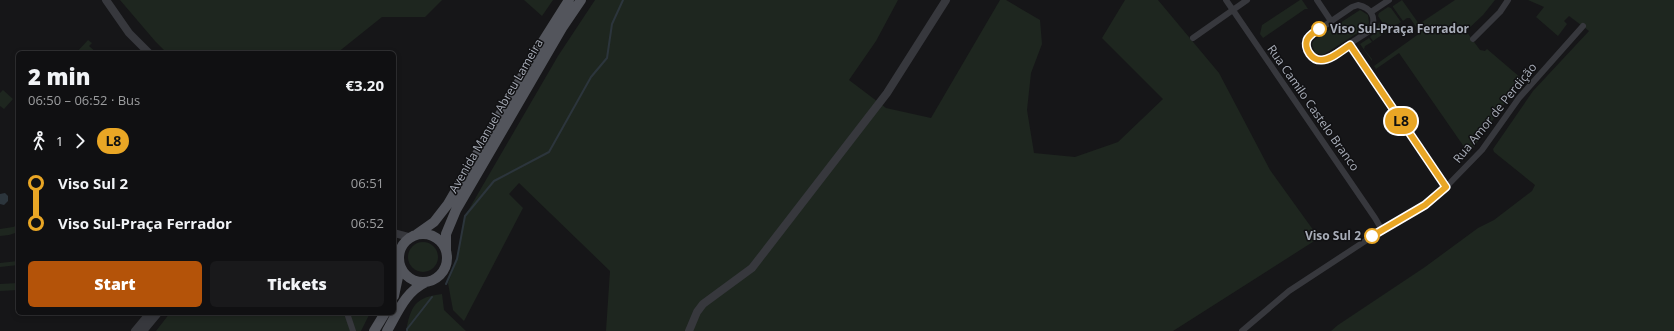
<!DOCTYPE html>
<meta charset="utf-8">
<style>
body{margin:0;font-family:"Open Sans",sans-serif;background:#19191b;color:#f1f3f6;height:100vh;display:flex;flex-direction:column;font-size:15px;white-space:nowrap}
*{box-sizing:border-box;margin:0}
p{font-size:13px;color:#9c9d9f}
.icon{flex:none;width:22px;height:22px;fill:none;stroke:currentColor;stroke-width:2;stroke-linecap:round;stroke-linejoin:round}
.map{position:relative;flex:1;overflow:hidden}
.side{position:absolute;left:16px;top:51px;width:380px;height:264px;display:flex;flex-direction:column;background:#101012;border-radius:6px;box-shadow:0 2px 6px #0003,0 0 0 1px #303032}
.side>*{flex:none}
.badge{padding:0 8px;border-radius:13px;font-size:14px;line-height:26px}
.map>.badge{position:absolute;translate:-50% -50%;box-shadow:0 0 0 2px #fff}
.legs{display:flex;align-items:center;gap:6px;height:44px;padding:0 12px;font-size:13px}
.legs p{margin-inline-start:auto}
.overview{display:flex;align-items:center;justify-content:space-between;height:68px;padding:0 12px}
h1{font-size:22px;font-weight:800;line-height:30px}
.primary-button{display:flex;gap:8px;margin-top:auto;padding:8px 12px}
.primary-button a{flex:1;height:46px;border-radius:6px;background:#b45309;color:#fff;font-size:16px;font-weight:800;line-height:46px;text-align:center}
.primary-button a+a{background:#19191b;color:#f1f3f6}
ul{padding:0 12px;list-style:none}
li{display:flex;align-items:center;gap:14px;height:40px;font-size:15px}
li i{display:grid;place-items:center;width:6px;height:100%;margin:0 5px;background:currentColor}
li i::after{content:'';width:10px;height:10px;margin:-5px;border:3px solid;border-radius:50%;background:#101012}
li p{margin-inline-start:auto}
li:first-child i{background:linear-gradient(#0000 50%,currentColor 0)}
li:last-child i{background:linear-gradient(currentColor 50%,#0000 0)}
.map>svg:first-child{display:block}
.green{fill:#1e261f}
.water{fill:#2c353c}
.lines{fill:none;stroke-linecap:round;stroke-linejoin:round}
.stream{stroke:#2c353c;stroke-width:2}
.minor{stroke:#37383d;stroke-width:6}
.tertiary{stroke:#37383d;stroke-width:8}
.primary{stroke:#53555c;stroke-width:10}
.line-1-casing{stroke:#fff;stroke-width:9}
.line-1{stroke:#e9a625;stroke-width:6}
.stop-1-dot{fill:#fff;stroke:#e9a625;stroke-width:2}
.labels{text-anchor:middle;stroke-width:3;stroke-linejoin:round;paint-order:stroke}
.stop-label{font-size:12px;font-weight:bold;fill:#a8adb8;stroke:#111113;text-anchor:start}
.street-label{font-size:12px;fill:#a8adb8;stroke:#111113}
</style>
<div class="map">
<svg width="1674" height="331" viewBox="0 0 1674 331">
<rect width="100%" height="100%" fill="#161618"/>
<path class="green" d="M 120,0 L 442,0 L 425,17 L 382,17 L 337,53 L 167,53 L 155,41 Z
M 524,0 L 553,0 L 542,16 Z
M 595,0 L 898,0 L 876,41 L 849,80 L 886,108 L 931,118 L 1000,0 L 1006,0 L 1040,20 L 1042,44 L 1031,73 L 1027,110 L 1034,153 L 1075,157 L 1118,142 L 1163,99 L 1102,38 L 1125,0 L 1158,0 L 1219,73 L 1270,170 L 1319,238 L 1173,331 L 606,331 L 610,271 L 519,183 L 509,194 L 523,208 L 464,321 L 453,310 L 448,283 L 457,259 L 465,216 L 558,56 Z
M 1300,0 L 1302,0 L 1308,9 L 1305,9 L 1263,38 L 1260,34 L 1262,25 Z
M 1402,0 L 1419,24 L 1455,0 L 1495,0 L 1483,15 L 1466,31 L 1480,50 L 1485,51 L 1487,49 L 1521,78 L 1508,92 L 1509,97 L 1469,154 L 1399,53 L 1376,69 L 1374,66 L 1420,33 L 1410,18 L 1407,18 L 1403,21 L 1393,7 L 1393,6 Z
M 1528,0 L 1674,0 L 1674,331 L 1331,331 L 1338,325 L 1425,267 L 1478,228 L 1494,220 L 1532,191 L 1535,185 L 1494,152 L 1493,149 L 1533,91 L 1589,31 L 1569,16 L 1564,21 L 1567,24 L 1558,36 L 1536,17 L 1544,7 Z
M 1388,7 L 1391,8 L 1401,22 L 1388,31 L 1378,16 L 1379,13 Z
M 1360,10 L 1368,15 L 1369,23 L 1367,27 L 1323,55 L 1315,53 L 1312,44 L 1314,40 Z
M 1379,22 L 1386,32 L 1373,41 L 1370,37 L 1377,30 Z
M 1369,38 L 1372,42 L 1365,46 L 1364,49 L 1372,59 L 1372,61 L 1360,44 Z
M 88,40 L 92,43 L 89,46 L 97,53 L 76,53 Z
M 3,90 L 13,99 L 4,109 L 0,106 L 0,93 Z
M 18,225 L 18,232 L 9,235 L 0,236 L 0,229 L 13,227 Z
M408 257a15 15 0 1 1 30 0a15 15 0 1 1-30 0Z
M 18,261 L 18,265 L 0,267 L 0,263 Z
M 18,283 L 18,290 L 0,291 L 0,284 Z
M 442,294 L 444,310 L 466,331 L 406,331 C 411,306 415,297 442,294 Z
M 170,313 L 345,313 L 350,331 L 156,331 Z
M 350,313 L 370,313 L 361,331 L 356,331 Z"/>
<path class="water" d="M 5,193 L 8,196 L 8,201 L 4,205 L 0,204 L 0,194 Z"/>
<g class="lines">
<path class="stream" d="M 446,284 L 457,259 L 465,216 L 494,181 L 549,152 L 591,77 L 607,58 L 612,24 L 623,0
M 407,331 L 407,329 L 432,297"/>
<path class="minor" d="M 1226,0 L 1375,218 L 1382,230
M 1317,0 L 1331,21
M 1358,5 C 1371,8 1377,17 1371,30 L 1326,59 L 1314,59 C 1307,51 1305,43 1311,35 L 1352,7 Z
M 1371,12 L 1389,0
M 1193,38 L 1247,0
M 1473,39 L 1500,12 L 1508,0
M 1350,45 L 1446,187
M 347,313 L 353,331
M 1242,331 L 1289,291 L 1382,230 L 1425,205 L 1446,187 L 1482,150 L 1519,98 L 1583,26"/>
<path class="tertiary" d="M 106,0 L 129,33 L 149,53
M 394,233 L 409,237
M 394,250 L 398,257
M 135,331 L 150,313
M 143,331 L 158,313
M 689,331 L 697,312 L 703,304 L 752,268 L 887,93 L 946,0"/>
<path class="primary" d="M399 258a24 24 0 1 1 48 0a24 24 0 1 1-48 0Z
M 417,234 L 434,222 L 448,204 L 540,46 L 569,0
M 446,250 L 446,234 L 456,210 L 562,28 L 581,0
M 394,296 L 398,277 L 399,265
M 374,331 L 385,313
M 387,331 C 398,312 405,292 426,282"/>
</g>
<g class="lines">
<defs>
<path id="line-1" d="M 1319,29 C 1315,32 1309,35 1307,40 C 1304,49 1312,61 1322,60 C 1331,60 1342,50 1350,45 L 1446,187 L 1425,205 L 1372,236"/>
</defs>
<use href="#line-1" class="line-1-casing"/>
<use href="#line-1" class="line-1"/>
</g>
<g class="stop-1-dot">
<circle cx="1319" cy="29" r="7"/>
<circle cx="1372" cy="236" r="7"/>
</g>
<g class="labels">
<g class="stop-label">
<text x="1330" y="33">Viso Sul-Praça Ferrador</text>
<text x="1361" y="240" text-anchor="end">Viso Sul 2</text>
</g>
<g class="street-label">
<text transform="translate(1313 108) rotate(55)" y="4">Rua Camilo Castelo Branco</text>
<text transform="translate(1495 113) rotate(-51)" y="4">Rua Amor de Perdição</text>
<text transform="translate(496 116) rotate(-60)" y="4">Avenida Manuel Abreu Lameira</text>
</g>
</g>
</svg>
<b class="badge" style="left:1401px;top:121px;background:#e9a625;color:#111">L8</b>
<section class="side">
<div class="overview"><div><h1>2 min</h1><p>06:50 – 06:52 · Bus</p></div><b>€3.20</b></div>
<div class="legs"><svg class="icon" aria-label="walk" viewBox="0 0 24 24"><circle cx="13" cy="4" r="2"/><path d="M13 8l-2 6 4 7M11 14l-3 7M7 12l3-4h3l4 4"/></svg>1<svg class="icon" aria-label="forward" viewBox="0 0 24 24"><path d="M9 5l7 7-7 7"/></svg><b class="badge" style="background:#e9a625;color:#111">L8</b></div>
<ul>
<li><i style="color:#e9a625"></i><b>Viso Sul 2</b><p>06:51</p></li>
<li><i style="color:#e9a625"></i><b>Viso Sul-Praça Ferrador</b><p>06:52</p></li>
</ul>
<div class="primary-button"><a>Start</a><a>Tickets</a></div>
</section>
</div>
